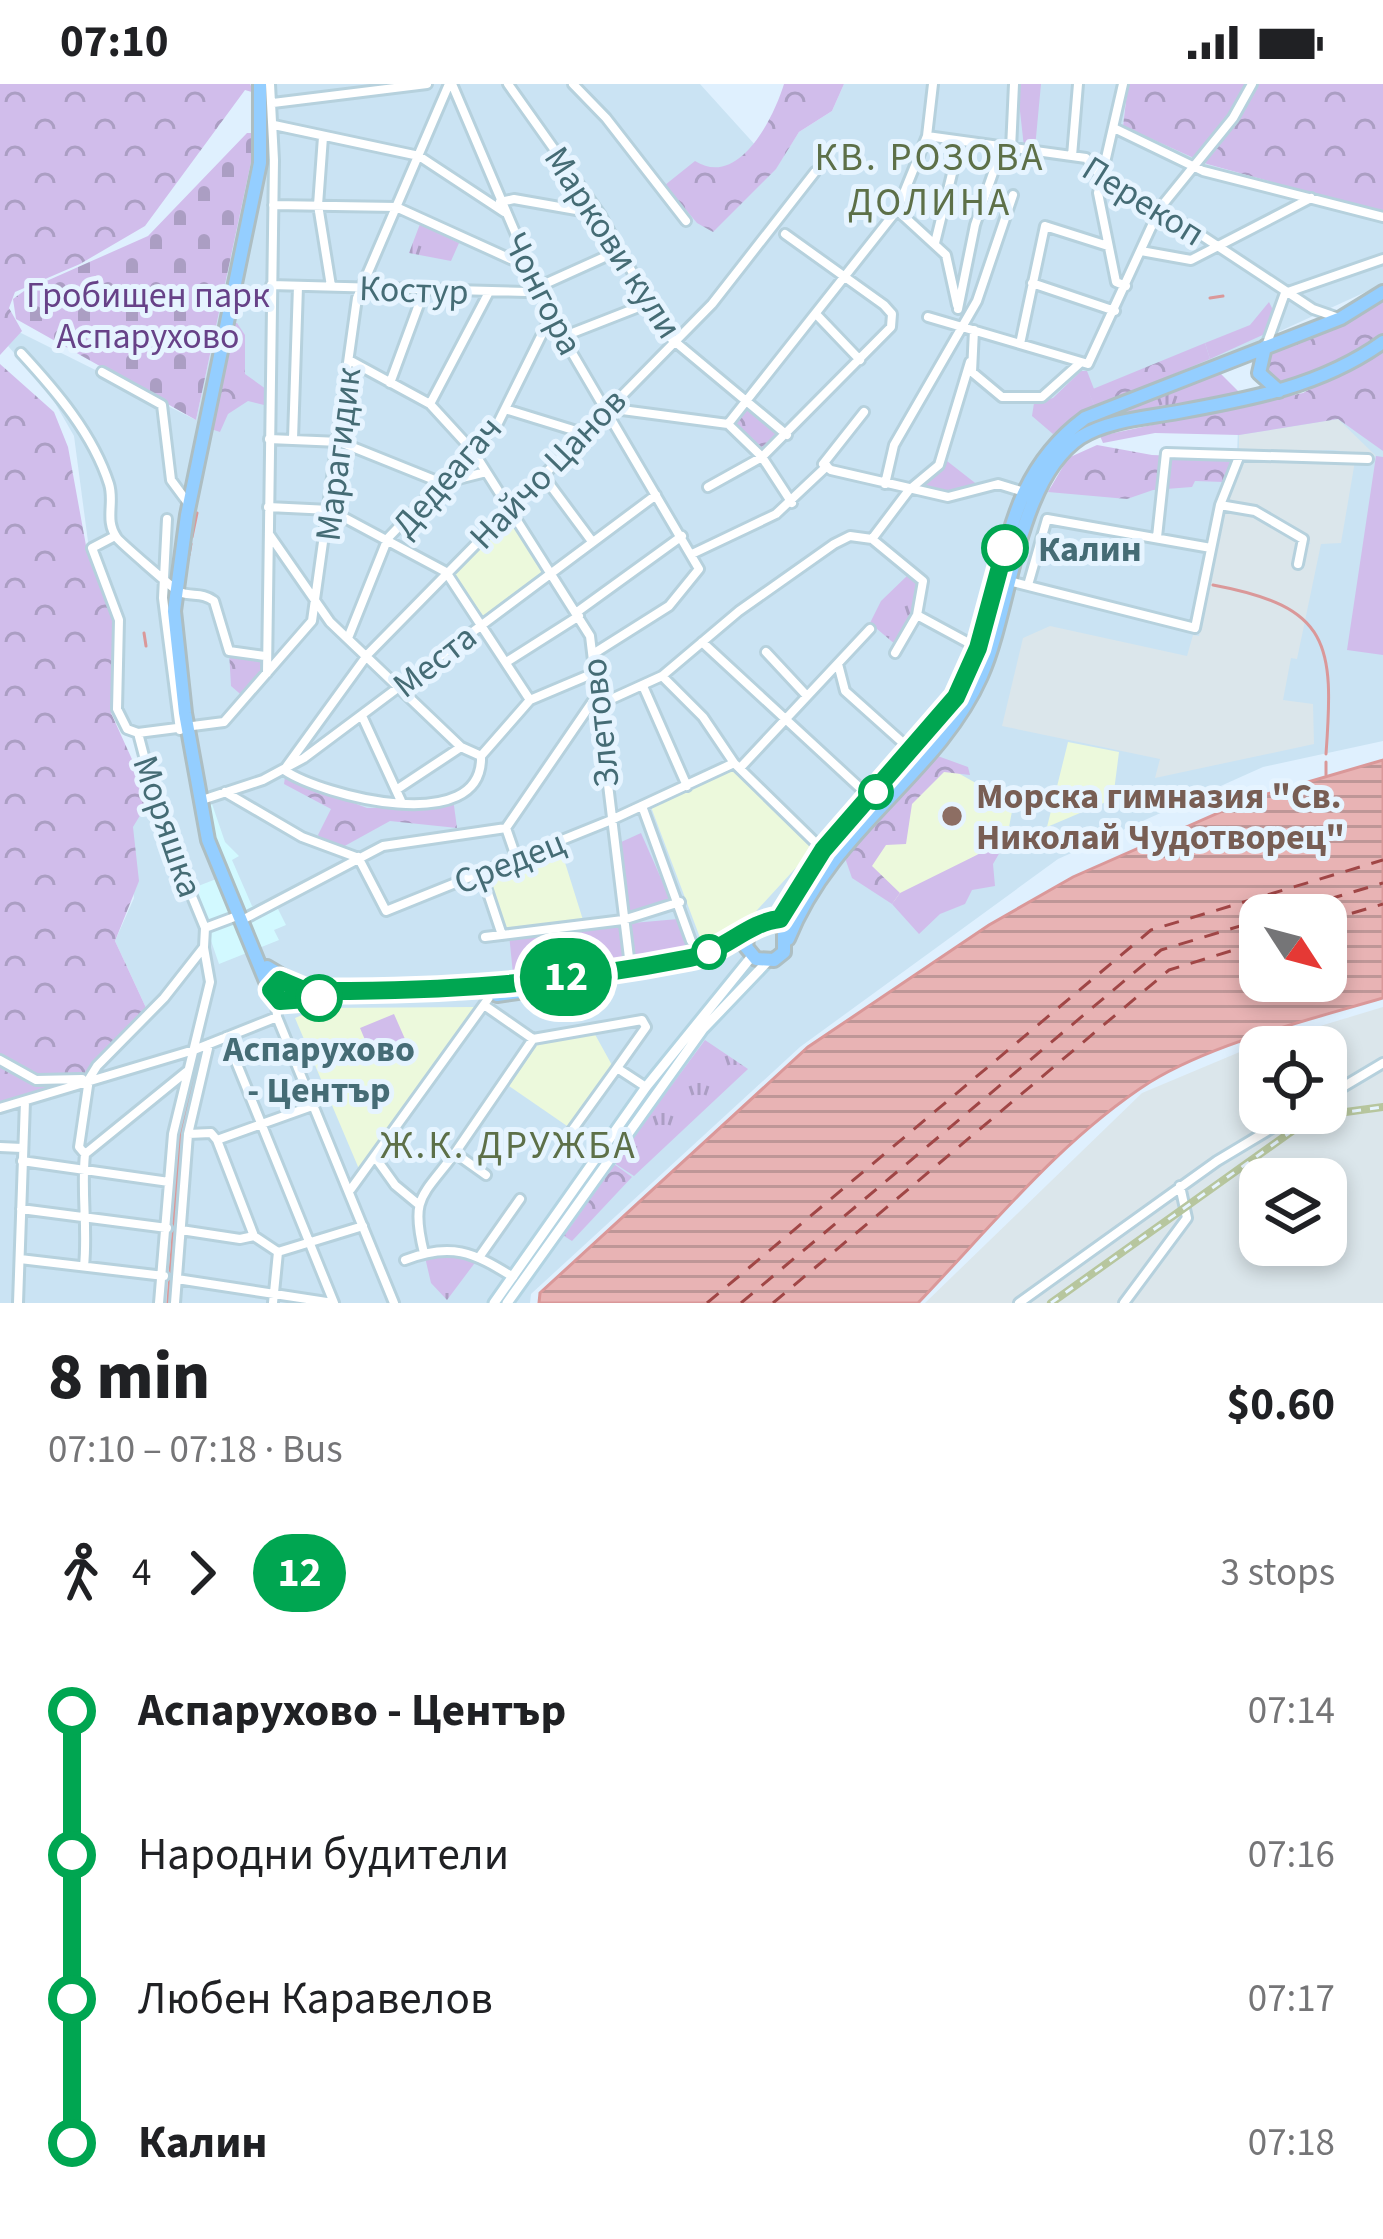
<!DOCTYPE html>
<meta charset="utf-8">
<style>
body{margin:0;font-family:"Source Sans 3",sans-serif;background:#f2f2f2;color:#202124;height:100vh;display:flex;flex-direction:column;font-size:45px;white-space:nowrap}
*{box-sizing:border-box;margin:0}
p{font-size:39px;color:#757577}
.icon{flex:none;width:66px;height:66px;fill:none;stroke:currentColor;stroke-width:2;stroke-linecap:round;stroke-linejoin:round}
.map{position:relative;height:1219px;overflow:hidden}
.side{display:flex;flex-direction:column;background:#fff;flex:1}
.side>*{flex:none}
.badge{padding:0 24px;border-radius:39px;font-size:42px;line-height:78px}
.needle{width:78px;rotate:126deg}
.controls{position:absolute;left:1239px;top:810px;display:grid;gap:24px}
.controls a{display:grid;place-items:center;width:108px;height:108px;border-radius:24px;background:#fff;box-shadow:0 6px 18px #0003;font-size:60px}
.map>.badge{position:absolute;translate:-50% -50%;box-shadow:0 0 0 6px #fff}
.legs{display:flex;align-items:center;gap:18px;height:132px;padding:0 48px;font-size:39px}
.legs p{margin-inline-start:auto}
.headline{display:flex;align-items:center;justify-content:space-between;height:204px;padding:0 48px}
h1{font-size:66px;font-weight:800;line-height:90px}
ul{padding:0 48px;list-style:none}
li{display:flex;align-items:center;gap:42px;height:144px;font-size:45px}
li i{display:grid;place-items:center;width:18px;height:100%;margin:0 15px;background:currentColor}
li i::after{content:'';width:30px;height:30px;margin:-15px;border:9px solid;border-radius:50%;background:#fff}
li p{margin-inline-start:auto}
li:first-child i{background:linear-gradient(#0000 50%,currentColor 0)}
li:last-child i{background:linear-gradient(currentColor 50%,#0000 0)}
.status{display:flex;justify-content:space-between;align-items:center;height:84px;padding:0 60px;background:#fff;direction:ltr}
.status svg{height:33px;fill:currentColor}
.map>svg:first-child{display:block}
.residential{fill:#cae3f3}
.commercial{fill:#d2f9ff}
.industrial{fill:#dbe6eb;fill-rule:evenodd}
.education{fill:#ecf9dc}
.grass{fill:#d1bdeb}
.forest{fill:url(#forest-crowns)}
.cemetery{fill:url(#cemetery-stones)}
.park{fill:url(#park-tufts)}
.water{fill:url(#water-rules);stroke:#da9899;stroke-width:3;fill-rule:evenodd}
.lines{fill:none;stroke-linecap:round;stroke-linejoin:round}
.stream{stroke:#da9899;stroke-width:3}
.ferry{stroke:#a04646;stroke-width:3;stroke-dasharray:15 12;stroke-linecap:butt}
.minor-casing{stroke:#b6d1dd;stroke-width:14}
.secondary-casing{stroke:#b3d4e2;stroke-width:15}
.primary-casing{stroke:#adbec2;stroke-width:18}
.minor{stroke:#fff;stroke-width:8}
.secondary{stroke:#fff;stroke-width:9}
.primary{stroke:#94ceff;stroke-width:12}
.rail-casing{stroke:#b7c69e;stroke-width:8}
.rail{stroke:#e6f4ff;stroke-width:3;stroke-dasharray:9;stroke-linecap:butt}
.line-1-casing{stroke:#fff;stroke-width:27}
.line-1{stroke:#00a651;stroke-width:18}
.stop-1-dot{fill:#fff;stroke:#00a651;stroke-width:6}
.education-dot{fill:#8d6e63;stroke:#e6f4ff;stroke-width:4.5}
.labels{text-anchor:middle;stroke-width:10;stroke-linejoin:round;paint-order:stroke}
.street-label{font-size:36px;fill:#456c75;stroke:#e6f4ff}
.park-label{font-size:36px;fill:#674288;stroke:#e6f4ff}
.stop-label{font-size:36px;font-weight:bold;fill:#456c75;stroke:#e6f4ff;text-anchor:start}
.education-label{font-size:36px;font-weight:bold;fill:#785e54;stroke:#e6f4ff;text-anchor:start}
.neighbourhood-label{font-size:39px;letter-spacing:3px;fill:#5d7048;stroke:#e6f4ff}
</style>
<div class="status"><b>07:10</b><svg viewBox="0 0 49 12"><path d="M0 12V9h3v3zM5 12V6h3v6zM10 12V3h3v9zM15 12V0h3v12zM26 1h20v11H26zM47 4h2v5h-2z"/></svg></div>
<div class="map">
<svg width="1383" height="1219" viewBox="0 0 1383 1219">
<defs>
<pattern id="forest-crowns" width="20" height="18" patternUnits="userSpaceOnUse" patternTransform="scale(3)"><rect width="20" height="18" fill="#d1bdeb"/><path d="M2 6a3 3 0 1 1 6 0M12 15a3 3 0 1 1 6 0" fill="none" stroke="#ab9ec3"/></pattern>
<pattern id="cemetery-stones" width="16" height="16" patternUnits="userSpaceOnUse" patternTransform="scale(3)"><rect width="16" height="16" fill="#d1bdeb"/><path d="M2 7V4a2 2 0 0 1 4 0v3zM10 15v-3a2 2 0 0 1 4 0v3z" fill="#ab9ec3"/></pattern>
<pattern id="park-tufts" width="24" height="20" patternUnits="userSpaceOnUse" patternTransform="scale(3)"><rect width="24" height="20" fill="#d1bdeb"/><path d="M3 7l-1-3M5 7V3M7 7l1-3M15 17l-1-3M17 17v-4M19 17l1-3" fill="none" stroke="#ab9ec3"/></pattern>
<pattern id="water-rules" width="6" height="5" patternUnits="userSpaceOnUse" patternTransform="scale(3)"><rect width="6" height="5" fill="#e8b3b4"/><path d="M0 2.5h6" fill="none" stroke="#be9697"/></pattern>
</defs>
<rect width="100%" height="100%" fill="#dff0fe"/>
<path class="residential" d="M 250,0 L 700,0 L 776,84 L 799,48 L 832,27 L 844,0 L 1128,0 L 1123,41 L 1207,80 L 1383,129 L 1383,200 L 1062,347 L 1020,400 L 1126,412 L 1157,403 L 1160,366 L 1237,369 L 1238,346 L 1340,331 L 1383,363 L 1383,657 L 1263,683 L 1058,775 L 800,963 L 531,1210 L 530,1219 L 0,1219 L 0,1020 L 147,926 L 115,857 L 134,814 L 126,742 L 145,702 L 136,659 L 120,622 L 117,537 L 89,465 L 74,352 L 51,312 L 8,262 L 19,248 L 196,336 L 253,69 L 255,9 Z"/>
<path class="commercial" d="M 211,717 L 225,758 L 239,772 L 232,776 L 252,822 L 275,819 L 286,841 L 274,846 L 279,856 L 219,880 L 193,804 L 224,792 L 203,718 Z"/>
<path class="industrial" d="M 1338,335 L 1376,372 L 1333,366 L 1239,369 L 1239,351 Z
M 1355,377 L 1341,459 L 1321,460 L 1297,575 L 1291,574 L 1283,616 L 1313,620 L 1314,660 L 1155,694 L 1160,675 L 1002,642 L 1023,554 L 1050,542 L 1187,572 L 1193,551 L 1199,552 L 1225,427 L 1254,431 L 1298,458 L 1311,460 L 1262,424 L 1227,417 L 1242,378 Z
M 1383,923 L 1383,1219 L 925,1219 L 1142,1009 L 1254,962 ZM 1260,963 L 1326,963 L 1326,1029 L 1260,1029 ZM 1260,1095 L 1326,1095 L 1326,1161 L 1260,1161 Z"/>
<path class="education" d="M 507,428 L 545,487 L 484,533 L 451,488 Z
M 1068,658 L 1119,668 L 1113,715 L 1047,743 Z
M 942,680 L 974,698 L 1015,711 L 1007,754 L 894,818 L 852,776 Z
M 733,683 L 814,764 L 748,836 L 702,859 L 651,723 Z
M 562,769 L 583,836 L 505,846 L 488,798 Z
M 475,923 L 359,1085 L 295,934 L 319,924 Z
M 592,945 L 613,983 L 570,1044 L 509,1002 L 541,955 Z"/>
<path class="grass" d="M 1017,0 L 1041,0 L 1035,64 L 1024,63 Z
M 1269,218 L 1275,230 L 1267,249 L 1210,275 L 1205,259 L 1250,241 Z
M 1081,287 L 1087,287 L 1094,305 L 1089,308 L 1095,323 L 1053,350 L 1032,332 L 1034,319 L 1053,314 Z
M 1376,372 L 1383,373 L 1383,571 L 1347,566 Z
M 947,377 L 979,402 L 949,409 L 926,405 L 924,400 Z
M 641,749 L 671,817 L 626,828 L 619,759 Z
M 993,763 L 1000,768 L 993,780 L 995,802 L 972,806 L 965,820 L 940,830 L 919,850 L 892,820 L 900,809 Z
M 678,835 L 685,837 L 697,865 L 513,890 L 509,850 Z
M 394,930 L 405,955 L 371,970 L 360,944 Z"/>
<path class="forest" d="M 0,0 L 250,0 L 255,9 L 245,6 L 145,142 L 80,180 L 15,208 L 9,224 L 22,247 L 0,271 Z
M 784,0 L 844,0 L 832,27 L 799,48 L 776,85 L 713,148 L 697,139 L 665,101 L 695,77 C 739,105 774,33 784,0 Z
M 1128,0 L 1383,0 L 1383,129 L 1207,80 L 1123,42 Z
M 1383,215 L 1383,252 L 1324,288 L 1278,301 L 1266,294 L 1268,269 Z
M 231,239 L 237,239 L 245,251 L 245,290 L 266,305 L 264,321 L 248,317 L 228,330 L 220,348 L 211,345 Z
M 1205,259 L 1210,275 L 1095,323 L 1088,307 Z
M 1383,265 L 1383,367 L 1338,335 L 1239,351 L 1155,349 L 1103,359 L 1100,352 L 1303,309 Z
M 0,280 L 54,328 L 68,363 L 87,467 L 115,537 L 111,629 L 150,715 L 133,743 L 139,797 L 115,857 L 147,926 L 87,994 L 0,1020 Z
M 748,321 L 782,348 L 761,369 L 731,340 Z
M 1097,361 L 1152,371 L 1235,374 L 1224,398 L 1195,397 L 1192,403 L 1153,406 L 1127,415 L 1048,408 L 1068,374 Z
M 229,567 L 265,572 L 267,591 L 246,615 L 231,602 Z
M 935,671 L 968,683 L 970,691 L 944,688 L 912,720 L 906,760 L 886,761 L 872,782 L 900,809 L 892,820 L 852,794 L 845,774 Z
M 285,693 L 367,724 L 431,723 L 453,714 L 457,744 L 390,737 L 341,764 L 324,760 L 318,751 L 331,725 L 284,700 Z
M 614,1080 L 632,1093 L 572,1157 L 564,1152 Z"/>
<path class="cemetery" d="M 247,49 L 254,49 L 253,69 L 196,336 L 16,235 L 13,215 L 24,207 L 148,152 Z"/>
<path class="park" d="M 420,140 L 459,159 L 451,177 L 409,169 Z
M 1220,289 L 1241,310 L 1107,338 L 1105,331 Z
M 910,489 L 921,499 L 919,520 L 896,561 L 870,539 L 881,517 Z
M 705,956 L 748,985 L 634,1092 L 614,1079 Z
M 454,1163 L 480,1172 L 447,1216 L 431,1199 L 424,1169 Z"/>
<path class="water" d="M 1383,676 L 1383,914 C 1312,935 1213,959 1150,998 C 1061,1055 991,1143 918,1219 L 539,1219 L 540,1209 L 808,963 L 989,841 L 1073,793 L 1250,715 ZM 1260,831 L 1326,831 L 1326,897 L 1260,897 Z"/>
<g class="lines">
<path class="stream" d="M 1210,214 L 1223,212
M 192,453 L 197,429
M 189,471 L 191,460
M 1213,501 C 1331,523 1334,560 1326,670
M 144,549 L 146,562
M 1326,691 L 1326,678
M 156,703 L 166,730
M 168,1219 L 180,1052 L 197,975"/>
<path class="ferry" d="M 1276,831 L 1383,799
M 1326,837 L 1383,820
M 707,1219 L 1151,846 L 1383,776
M 741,1219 L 1161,866 L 1260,836
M 773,1219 L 1169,886 L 1260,858"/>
<defs>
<path id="minor" d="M 452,0 L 551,233 L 699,485 L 669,522 L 593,570
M 508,0 L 600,130 L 667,251 L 787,351
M 573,0 L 606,34 L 686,137
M 1123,0 L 1098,109 L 1116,198 L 1126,202
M 273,19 L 427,0
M 274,41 L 419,72 L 504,128
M 1116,45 L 1203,87 L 1383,133
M 927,52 L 1086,74 L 1105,97 L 1160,124 L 1313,225 L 1336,233
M 323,53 L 318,121 L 331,202
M 1011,65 L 1014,0
M 1072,72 L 1078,0
M 500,118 L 514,115 L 599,130
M 273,121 L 396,123 L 526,182
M 897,126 L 946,171 L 957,221
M 935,159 L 960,57
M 1141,167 L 1191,176 L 1311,114
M 1032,199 L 1115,227
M 271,201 L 527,208 L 620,166
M 1285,209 L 1383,175
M 958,225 L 975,141 L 1002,63
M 816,230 L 860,276
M 928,233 L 1088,280 L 1160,124 L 1233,34 L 1252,0
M 974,246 L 972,288 L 1002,313 L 1042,313 L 1080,279
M 562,253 L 649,219
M 1020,260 L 1045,142 L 1108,162
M 1266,262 L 1285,209
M 21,269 C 56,307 93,350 109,400 C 115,419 104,436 117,454 C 121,459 175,506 179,508 C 192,513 202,508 214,517 L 229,567 L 265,572
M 349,276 L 430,320 L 473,367 L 590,552 L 630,882
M 102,288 L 162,321 L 171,396 L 188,419
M 390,299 L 425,204
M 430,320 L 489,208
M 607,324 L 728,340 L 762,373 L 792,419
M 505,325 L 583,349
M 864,328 L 823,380 L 831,386 L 948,413 L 998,400 L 1021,407
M 728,340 L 897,126 L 927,52 L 933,0
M 269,355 L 340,358 L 442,399 L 486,388
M 293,355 L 298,202
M 542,390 L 591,456
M 885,400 L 894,361 L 977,217 L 1013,111
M 708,403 L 762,373 L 891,243 L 892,230 L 884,221 L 785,150
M 1220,421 L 1255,427 L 1303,455 L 1298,480
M 268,423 L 330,426 L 446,488 L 530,616
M 167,435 L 163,514 L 180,646
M 269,450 L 330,538 L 461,663 L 481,672
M 1157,453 L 1166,369 L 1368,375
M 692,470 L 776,430 L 827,382
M 1013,498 L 1195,544 L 1220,421 L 1239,373
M 1028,501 L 1047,435 L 1211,464
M 577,528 L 682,452
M 917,531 L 978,564
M 348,554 L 388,454 L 498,339 L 550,234
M 702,558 L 871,714
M 766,568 L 807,612
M 895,569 L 917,531 L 923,497 L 872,455 L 909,406 L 939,381 L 970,278
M 508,577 L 579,532
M 838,580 L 845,607 L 912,667
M 267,589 L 274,76 L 270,0
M 662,592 L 703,633 L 734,679 L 822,765
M 643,602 L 687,702
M 596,622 L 662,592 L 739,527 L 834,460 L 850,452 L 872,455
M 362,632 L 401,717
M 138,649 L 224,638 L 312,537 L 357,214 L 449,0
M 481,672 L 530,616 L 594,589
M 740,684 L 870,545
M 284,686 L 368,570 L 712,220 L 815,88
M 284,686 C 322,712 484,754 481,672
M 396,706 L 461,663
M 225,708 L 302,753 L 356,773
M 202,716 L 263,696 L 304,674 L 656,411
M 642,722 L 691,857
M 506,744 L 516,773
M 358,773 L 386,827 L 609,737 L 734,679
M 481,788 L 502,851
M 242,836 L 383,762 L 506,744 L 595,614
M 205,844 L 237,832
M 485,853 L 623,836 L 680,818
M 276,916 L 277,933 L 394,1219
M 484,921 L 533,955
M 226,953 L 334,1219
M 0,976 L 36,996 L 82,995
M 1326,1013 L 1383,979
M 0,1024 L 194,966 L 277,933
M 188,1050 L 211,1049 L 217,1056 L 254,1152
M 568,1052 L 617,984
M 217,1056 L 315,1021
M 0,1063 L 22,1064
M 85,1070 L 186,988
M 375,1073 L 395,1101 L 418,1120
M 22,1077 L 169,1098
M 486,1091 L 455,1069 L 533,955 L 642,936 L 646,943 L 617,984 L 646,1003
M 351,1105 L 493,908
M 21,1125 L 167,1144
M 181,1146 L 240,1155 L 254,1152 L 278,1168 L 363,1142
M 424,1169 C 410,1113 422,1113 455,1069
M 480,1172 L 520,1115
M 20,1175 L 164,1192
M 405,1176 C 451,1158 473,1168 513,1193
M 84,1182 C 88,1144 81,1108 85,1070 L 79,1063 L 89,995 L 97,982 L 164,914 L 204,863 L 205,844 L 161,737 L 138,649 L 127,645 L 117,625 L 119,536 L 92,464 L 115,452
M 177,1195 L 333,1219
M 18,1219 L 25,1017
M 159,1219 L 173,1050 L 210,898 L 204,864
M 175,1219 L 188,1050 L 209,960
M 273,1219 L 278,1168
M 1019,1219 L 1217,1077 L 1297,1029
M 1124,1219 L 1187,1134 L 1180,1102"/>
<path id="secondary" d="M 494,1219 L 646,1003 L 752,872
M 507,1219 L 703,945 L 768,877"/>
<path id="primary" d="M 260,0 L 260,79 L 187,431 L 174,527 L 185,629 L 208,756 L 272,912 L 280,917 L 289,913
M 1265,263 L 1259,289 L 1279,307
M 776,837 C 796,822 805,790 821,769 C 867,711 934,661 966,593 C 1012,499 993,402 1085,334 L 1341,234 L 1383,208
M 788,855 C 832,744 938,690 981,592 C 1012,522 1016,396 1081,353 C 1109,336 1146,334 1178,328 C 1250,315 1322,302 1383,258
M 267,883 L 306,906 L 453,908 L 697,873 L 768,835 L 784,845 L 784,868 L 774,876 L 756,875 L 746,863 L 748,847
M 497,911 L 560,902"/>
</defs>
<use href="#minor" class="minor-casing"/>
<use href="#secondary" class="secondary-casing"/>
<use href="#primary" class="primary-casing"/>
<use href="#minor" class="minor"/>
<use href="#secondary" class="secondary"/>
<use href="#primary" class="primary"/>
<defs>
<path id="rail" d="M 1051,1219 L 1295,1045 L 1331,1030 L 1383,1023"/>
</defs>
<use href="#rail" class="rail-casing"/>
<use href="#rail" class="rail"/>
</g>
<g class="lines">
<defs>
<path id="line-1" d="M 319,914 L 280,917 L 271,906 L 280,896 L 306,907 C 440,908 559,900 690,874 C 725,867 748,838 780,835 L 823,766 L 956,613 L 978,564 L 1005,464"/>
</defs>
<use href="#line-1" class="line-1-casing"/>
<use href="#line-1" class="line-1"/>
</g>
<g class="stop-1-dot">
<circle cx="1005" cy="464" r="21"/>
<circle cx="876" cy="708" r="15"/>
<circle cx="709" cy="868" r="15"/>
<circle cx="319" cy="914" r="21"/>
</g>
<circle class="education-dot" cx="952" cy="732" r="12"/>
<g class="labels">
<g class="street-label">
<text transform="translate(1144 116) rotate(32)" y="13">Перекоп</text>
<text transform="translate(614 158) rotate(57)" y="13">Маркови кули</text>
<text transform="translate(414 205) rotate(2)" y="13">Костур</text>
<text transform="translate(544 209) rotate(63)" y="13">Чонгора</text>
<text transform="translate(337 370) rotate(-83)" y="13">Марагидик</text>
<text transform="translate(547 384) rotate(-46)" y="13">Найчо Цанов</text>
<text transform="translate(446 392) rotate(-49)" y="13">Дедеагач</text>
<text transform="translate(434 576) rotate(-38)" y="13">Места</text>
<text transform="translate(599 639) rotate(-96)" y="13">Злетово</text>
<text transform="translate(169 742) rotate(71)" y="13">Моряшка</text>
<text transform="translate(509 777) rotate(-22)" y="13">Средец</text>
</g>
<g class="park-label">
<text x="148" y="223">Гробищен парк<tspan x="148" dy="41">Аспарухово</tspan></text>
</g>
<g class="stop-label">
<text x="1038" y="477">Калин</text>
<text x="319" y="977" text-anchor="middle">Аспарухово<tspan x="319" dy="41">- Център</tspan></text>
</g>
<g class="education-label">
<text x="976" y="724">Морска гимназия "Св.<tspan x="976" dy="41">Николай Чудотворец"</tspan></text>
</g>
<g class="neighbourhood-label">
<text x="930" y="86">КВ. РОЗОВА<tspan x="930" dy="45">ДОЛИНА</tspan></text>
<text x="509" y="1074">Ж.К. ДРУЖБА</text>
</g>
</g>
</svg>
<div class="controls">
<a><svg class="needle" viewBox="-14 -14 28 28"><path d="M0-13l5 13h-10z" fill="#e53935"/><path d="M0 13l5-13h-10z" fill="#757577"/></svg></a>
<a><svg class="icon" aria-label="locate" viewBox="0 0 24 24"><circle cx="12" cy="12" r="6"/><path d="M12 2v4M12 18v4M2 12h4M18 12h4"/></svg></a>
<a><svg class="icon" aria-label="layers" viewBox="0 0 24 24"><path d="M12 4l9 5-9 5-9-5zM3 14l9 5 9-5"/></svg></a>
</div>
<b class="badge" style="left:566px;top:893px;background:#00a651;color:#fff">12</b>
</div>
<section class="side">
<div class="headline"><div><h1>8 min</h1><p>07:10 – 07:18 · Bus</p></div><b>$0.60</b></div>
<div class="legs"><svg class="icon" aria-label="walk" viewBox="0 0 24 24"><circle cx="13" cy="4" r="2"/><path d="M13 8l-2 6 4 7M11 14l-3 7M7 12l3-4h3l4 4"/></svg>4<svg class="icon" aria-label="forward" viewBox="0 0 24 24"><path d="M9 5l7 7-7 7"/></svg><b class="badge" style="background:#00a651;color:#fff">12</b><p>3 stops</p></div>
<ul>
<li><i style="color:#00a651"></i><b>Аспарухово - Център</b><p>07:14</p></li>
<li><i style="color:#00a651"></i><span>Народни будители</span><p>07:16</p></li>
<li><i style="color:#00a651"></i><span>Любен Каравелов</span><p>07:17</p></li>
<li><i style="color:#00a651"></i><b>Калин</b><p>07:18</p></li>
</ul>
</section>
